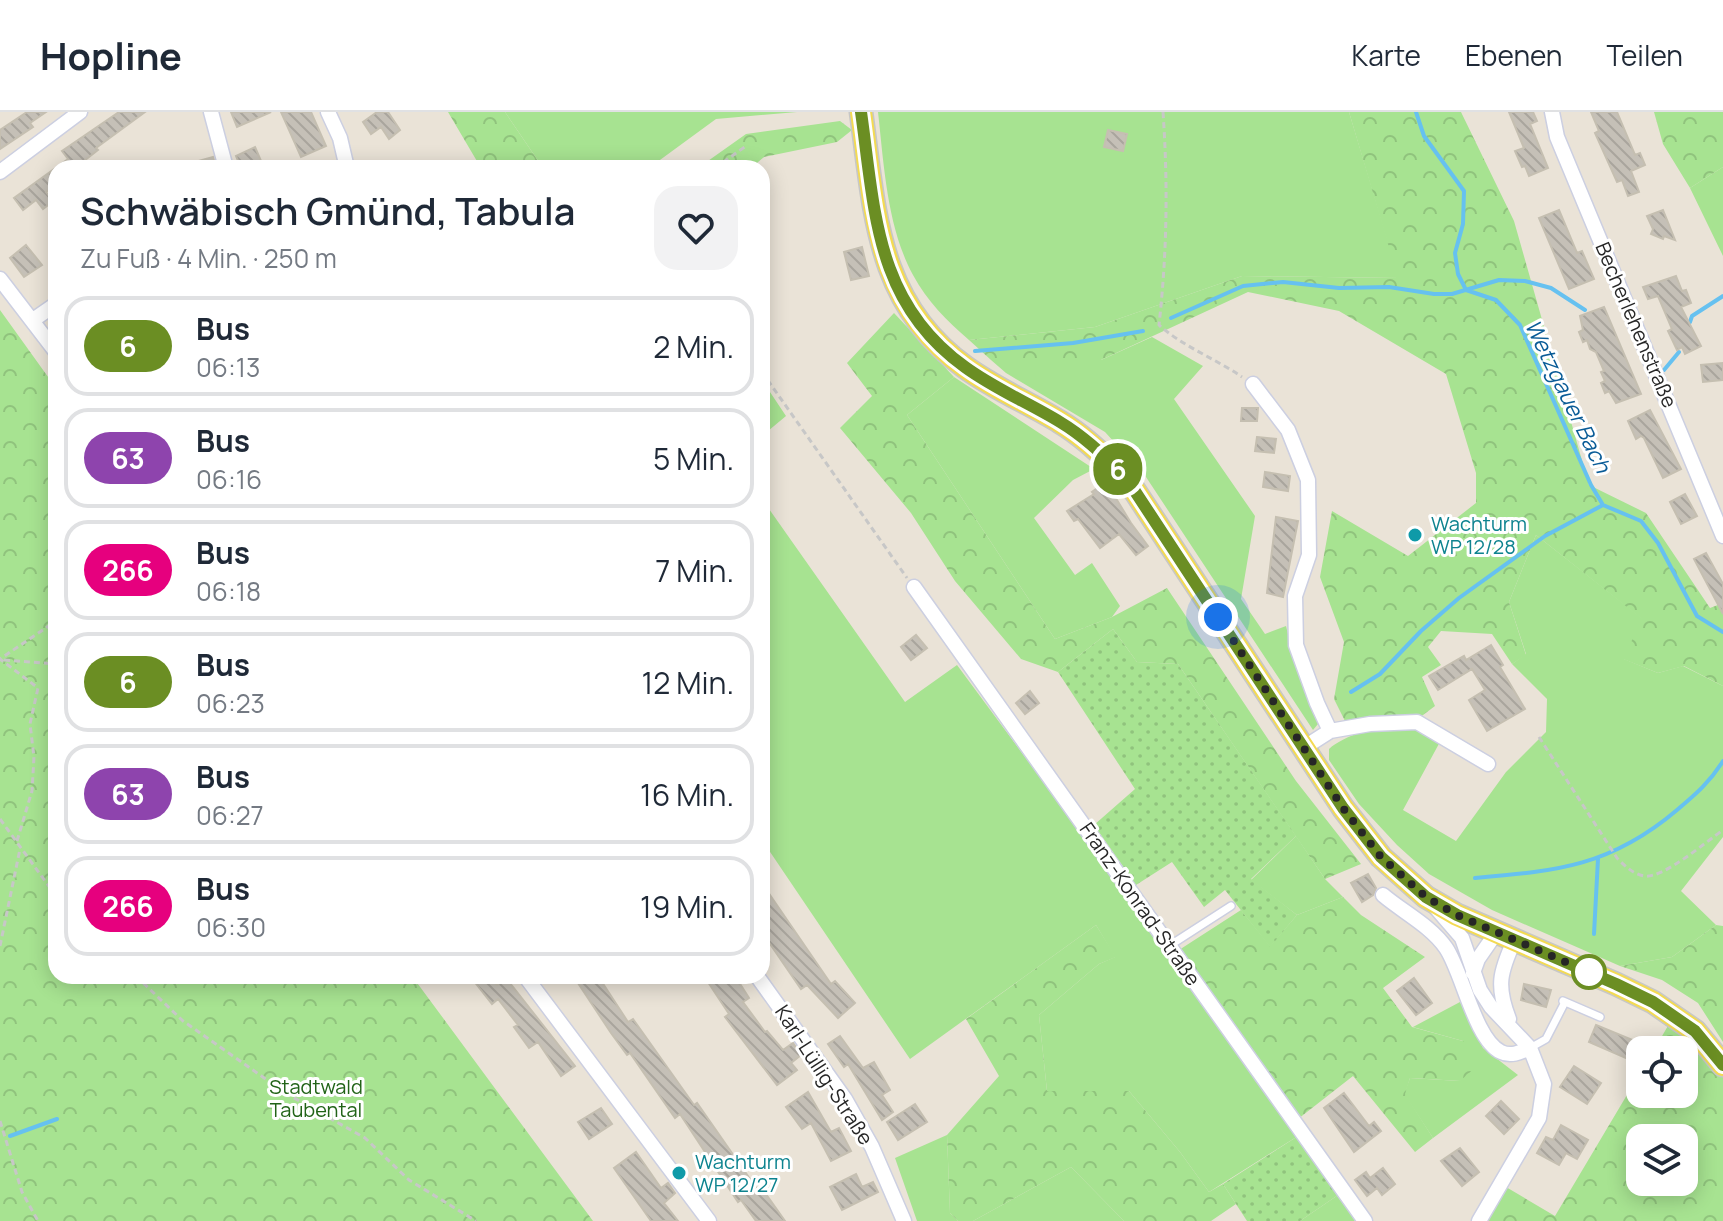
<!DOCTYPE html>
<html lang="de">
<meta charset="utf-8">
<style>
body{margin:0;font-family:Manrope,sans-serif;background:#f2f2f3;color:#1f2937;height:100vh;display:flex;flex-direction:column;font-size:30px;white-space:nowrap}
*{box-sizing:border-box;margin:0}
p{font-size:26px;color:#747a83}
.icon{flex:none;width:44px;height:44px;fill:none;stroke:currentColor;stroke-width:2;stroke-linecap:round;stroke-linejoin:round}
.map{position:relative;flex:1;overflow:hidden}
.panel{position:absolute;left:48px;top:48px;width:722px;height:824px;display:flex;flex-direction:column;background:#fff;border-radius:24px;box-shadow:0 4px 20px #0003}
.panel>*{flex:none}
.badge{padding:0 16px;border-radius:26px;font-size:28px;line-height:52px}
.fabs{position:absolute;left:1626px;top:924px;display:grid;gap:16px}
.fabs a{display:grid;place-items:center;width:72px;height:72px;border-radius:16px;background:#fff;box-shadow:0 4px 20px #0003;font-size:40px}
.you{position:absolute;width:40px;height:40px;margin:-20px;border:6px solid #fff;border-radius:50%;background:#1a73e8;box-shadow:0 0 0 12px #1a73e833}
.map>.badge{position:absolute;translate:-50% -50%;box-shadow:0 0 0 4px #fff}
.round{display:grid;place-items:center;flex:none;width:84px;height:84px;border-radius:24px;background:#f2f2f3}
.head{display:flex;align-items:center;justify-content:space-between;height:136px;padding:0 32px}
h1{font-size:38px;font-weight:600;line-height:60px}
ul{padding:0;list-style:none}
li{display:flex;align-items:center;gap:24px;height:100px;margin:0 16px 12px;padding:0 16px;border:4px solid #e0e1e3;border-radius:24px}
li div{flex:1}
li b{display:block;font-size:30px}
li em{font-style:normal}
li .badge{min-width:88px;font-weight:700;text-align:center}
header{display:flex;align-items:center;gap:48px;box-sizing:border-box;height:112px;padding:0 40px;background:#fff;border-bottom:2px solid #e0e1e3}
header strong{font-size:38px}
nav{display:flex;gap:44px;margin-inline-start:auto;font-size:28px}
.map>svg:first-child{display:block}
.grass{fill:#a7e391}
.forest{fill:url(#forest-crowns);fill-rule:evenodd}
.garden{fill:url(#garden-dots)}
.lines{fill:none;stroke-linecap:round;stroke-linejoin:round}
.stream{stroke:#66c1f0;stroke-width:4}
.building{fill:url(#building-back-hatch);stroke:#c5bfb1;stroke-width:2}
.lane-casing{stroke:#cccfe1;stroke-width:10}
.street-casing{stroke:#cccfe1;stroke-width:17}
.primary-casing{stroke:#c7c7c7;stroke-width:25}
.path{stroke:#c7c7c7;stroke-width:3;stroke-dasharray:6 4;stroke-linecap:butt}
.lane{stroke:#fff;stroke-width:7}
.street{stroke:#fff;stroke-width:14}
.primary{stroke:#f3da53;stroke-width:22}
.line-casing{stroke:#fff;stroke-width:18}
.line{stroke:#6b8e23;stroke-width:12}
.walk{stroke:#262626;stroke-width:8;stroke-dasharray:0 14.4}
.culture-dot{fill:#0f9aa8;stroke:#fff;stroke-width:3}
.stop-dot{fill:#fff;stroke:#6b8e23;stroke-width:4}
.labels{text-anchor:middle;stroke-width:6;stroke-linejoin:round;paint-order:stroke}
.street-label{font-size:20px;fill:#262626;stroke:#fff}
.culture-label{font-size:20px;fill:#0d838f;stroke:#fff;text-anchor:start}
.park-label{font-size:20px;fill:#216317;stroke:#fff}
.water-label{font-size:22px;font-style:italic;fill:#0a5c97;stroke:#fff}
</style>
<header>
<strong>Hopline</strong>
<nav><a>Karte</a><a>Ebenen</a><a>Teilen</a></nav>
</header>
<div class="map">
<svg width="1723" height="1109" viewBox="0 0 1723 1109">
<defs>
<pattern id="forest-crowns" width="20" height="18" patternUnits="userSpaceOnUse" patternTransform="scale(2)"><rect width="20" height="18" fill="#a7e391"/><path d="M2 6a3 3 0 1 1 6 0M12 15a3 3 0 1 1 6 0" fill="none" stroke="#90c37d"/></pattern>
<pattern id="garden-dots" width="8" height="8" patternUnits="userSpaceOnUse" patternTransform="scale(2)"><rect width="8" height="8" fill="#a7e391"/><path d="M2 2h.1M6 6h.1" fill="none" stroke="#90c37d" stroke-width="1.8" stroke-linecap="round"/></pattern>
<pattern id="building-back-hatch" width="6" height="6" patternUnits="userSpaceOnUse" patternTransform="scale(2)"><rect width="6" height="6" fill="#c5c0b7"/><path d="M-1 5l2 2M0 0l6 6M5-1l2 2" fill="none" stroke="#a9a59d"/></pattern>
</defs>
<rect width="100%" height="100%" fill="#eae3d7"/>
<path class="grass" d="M 505,0 L 797,0 L 716,7 L 649,56 L 543,56 Z
M 878,0 L 1349,0 L 1399,166 L 1242,164 L 1095,215 L 969,228 C 947,209 927,189 913,163 C 887,115 884,53 878,0 Z
M 1723,55 L 1723,144 L 1690,76 Z
M 1152,225 L 1203,254 L 1174,287 L 1255,404 L 1241,487 L 1265,522 L 1286,514 L 1298,562 L 1318,612 L 1313,618 L 1146,365 L 1105,320 L 1006,261 L 991,248 L 1101,248 Z
M 954,265 L 1094,357 L 1073,368 L 1034,406 L 1075,463 L 1092,451 L 1120,494 L 1112,505 L 1055,527 L 907,303 Z
M 762,268 L 786,304 L 762,324 Z
M 762,387 L 905,590 L 957,553 L 1131,788 L 1298,1024 L 1209,1080 L 1180,1040 L 1129,979 L 1047,979 L 1039,903 L 1099,852 L 1115,845 L 1096,813 L 910,947 L 762,728 Z
M 1536,423 L 1643,507 L 1624,547 L 1658,561 L 1683,554 L 1723,574 L 1723,725 L 1681,779 L 1716,813 L 1672,845 L 1620,854 L 1492,798 L 1429,762 L 1397,733 L 1359,692 L 1329,648 L 1329,637 C 1344,623 1385,611 1406,613 C 1418,615 1431,622 1441,628 L 1403,698 L 1456,729 L 1506,660 L 1546,620 L 1547,587 L 1512,552 L 1526,542 L 1509,490 Z
M 1296,724 L 1325,767 L 1343,785 L 1297,803 L 1251,768 Z
M 1460,890 L 1483,936 L 1518,963 L 1433,1026 L 1404,982 L 1410,966 L 1460,969 L 1463,929 L 1413,915 Z
M 947,1023 L 950,1101 L 958,1109 L 917,1109 L 895,1046 Z
M 1071,1055 L 1124,1109 L 973,1109 Z
M 1341,1081 L 1361,1109 L 1300,1109 Z"/>
<path class="forest" d="M 448,0 L 505,0 L 543,56 L 481,56 Z
M 1349,0 L 1461,0 L 1514,109 L 1589,373 L 1646,401 L 1710,496 L 1723,491 L 1723,574 L 1684,554 L 1658,561 L 1623,547 L 1642,507 L 1536,423 L 1509,490 L 1526,543 L 1512,552 L 1492,522 L 1441,519 L 1428,535 L 1441,553 L 1422,565 L 1435,594 L 1415,609 L 1346,611 L 1334,587 L 1344,530 L 1320,465 L 1332,399 L 1408,444 L 1476,391 L 1476,361 L 1446,262 L 1339,199 L 1248,180 L 1101,248 L 991,248 L 969,228 L 1095,215 L 1242,164 L 1398,166 Z
M 1654,0 L 1723,0 L 1723,55 L 1690,76 L 1663,32 Z
M 840,9 L 852,18 L 837,30 L 764,45 L 751,56 L 698,56 L 746,22 Z
M 0,198 L 56,276 L 56,864 L 412,864 L 593,1109 L 0,1109 Z
M 894,201 L 954,265 L 907,303 L 1055,527 L 1112,505 L 1167,476 L 1296,669 L 1361,752 L 1325,767 L 1178,552 L 1137,550 L 1113,517 L 1058,560 L 1021,547 L 955,469 L 911,401 L 840,316 L 872,284 L 847,251 Z
M 1343,785 L 1361,803 L 1425,845 L 1383,876 L 1412,915 L 1463,929 L 1478,953 L 1460,969 L 1410,966 L 1405,982 L 1433,1026 L 1415,1040 L 1353,964 L 1298,1007 L 1179,838 L 1241,798 L 1270,834 L 1297,803 Z
M 1096,813 L 1116,845 L 1099,852 L 1039,903 L 1047,979 L 1129,979 L 1180,1040 L 1209,1080 L 1223,1072 L 1236,1092 L 1211,1109 L 1124,1109 L 1071,1055 L 973,1109 L 958,1109 L 950,1101 L 947,1023 L 999,964 L 966,907 Z
M 1716,813 L 1723,814 L 1723,930 L 1698,891 L 1662,868 L 1620,854 L 1672,845 Z
M 1669,912 L 1713,948 L 1723,962 L 1723,1109 L 1487,1109 L 1506,1075 L 1555,1104 L 1640,961 L 1640,982 L 1684,982 L 1684,938 L 1654,938 ZM 1640,1026 L 1684,1026 L 1684,1070 L 1640,1070 Z"/>
<path class="garden" d="M 1113,517 L 1137,550 L 1178,552 L 1296,724 L 1251,767 L 1297,803 L 1270,835 L 1225,778 L 1204,795 L 1172,750 L 1136,773 L 1094,713 L 1135,677 L 1058,560 Z
M 1298,1024 L 1341,1081 L 1300,1109 L 1247,1109 L 1223,1072 Z"/>
<g class="lines">
<path class="stream" d="M 1416,0 L 1424,24 L 1464,79 L 1463,112 L 1455,141 L 1458,162 L 1466,178 L 1496,188 L 1520,213 L 1591,373 L 1603,393 L 1641,409 L 1658,431 L 1697,504 L 1723,520
M 1171,206 L 1243,174 L 1283,170 L 1339,176 L 1389,175 L 1434,182 L 1452,182 L 1499,168 L 1525,169 L 1551,176 L 1585,198
M 1690,210 L 1692,204 L 1723,184
M 975,239 L 1073,231 L 1143,219
M 1664,258 L 1679,240
M 1351,580 L 1380,562 L 1421,519 L 1459,486 L 1545,424 L 1603,393
M 1475,766 C 1558,759 1611,754 1677,698 C 1696,682 1710,670 1723,649
M 1594,822 L 1598,747
M 10,1024 L 57,1007"/>
</g>
<path class="building" d="M 27,0 L 46,0 L 30,11 L 33,15 L 0,37 L 0,18 Z
M 119,0 L 145,0 L 96,36 L 98,38 L 75,56 L 56,56 L 56,73 L 46,80 L 53,89 L 43,97 L 36,88 L 23,98 L 14,86 L 68,47 L 62,39 Z
M 231,0 L 271,0 L 237,15 Z
M 281,0 L 311,0 L 326,34 L 301,45 Z
M 377,0 L 388,0 L 400,18 L 389,27 L 381,15 L 371,22 L 363,10 Z
M 1509,0 L 1533,0 L 1537,9 L 1530,12 L 1548,56 L 1529,64 L 1525,54 L 1522,55 L 1515,39 L 1524,36 Z
M 1591,0 L 1617,0 L 1635,43 L 1640,41 L 1645,53 L 1631,59 L 1639,80 L 1628,84 L 1622,68 L 1617,70 L 1595,21 L 1599,19 Z
M 1108,18 L 1127,22 L 1123,39 L 1104,35 Z
M 255,35 L 264,56 L 241,56 L 236,44 Z
M 213,45 L 216,56 L 184,56 L 184,53 Z
M 1559,98 L 1577,141 L 1582,139 L 1594,167 L 1569,177 L 1539,106 Z
M 1663,98 L 1675,128 L 1664,124 L 1663,127 L 1651,122 L 1653,117 L 1647,104 Z
M 26,133 L 42,153 L 24,165 L 10,146 Z
M 862,135 L 869,164 L 851,168 L 844,140 Z
M 1676,164 L 1682,179 L 1686,178 L 1691,191 L 1681,195 L 1701,234 L 1685,242 L 1682,235 L 1677,238 L 1668,219 L 1672,217 L 1658,184 L 1648,187 L 1643,175 Z
M 1604,195 L 1641,282 L 1616,291 L 1609,279 L 1605,281 L 1601,271 L 1605,269 L 1601,260 L 1604,259 L 1596,240 L 1590,237 L 1587,228 L 1583,230 L 1579,220 L 1583,218 L 1580,204 Z
M 1723,251 L 1723,268 L 1703,270 L 1701,253 Z
M 1242,296 L 1258,296 L 1257,309 L 1241,309 Z
M 1650,298 L 1681,357 L 1663,366 L 1644,326 L 1641,324 L 1636,327 L 1628,309 Z
M 1257,325 L 1276,327 L 1274,341 L 1255,339 Z
M 1265,360 L 1290,364 L 1288,379 L 1263,375 Z
M 1106,370 L 1131,411 L 1148,434 L 1136,443 L 1119,422 L 1100,436 L 1078,407 L 1074,409 L 1067,399 L 1094,382 L 1092,380 Z
M 1685,382 L 1697,404 L 1681,412 L 1670,390 Z
M 1276,405 L 1298,409 L 1283,485 L 1267,481 Z
M 1706,441 L 1723,472 L 1723,502 L 1694,447 Z
M 916,523 L 927,536 L 911,548 L 901,535 Z
M 1491,533 L 1503,553 L 1500,555 L 1525,597 L 1487,619 L 1469,588 L 1485,578 L 1472,557 L 1438,578 L 1429,564 L 1464,544 L 1466,548 Z
M 1030,579 L 1039,591 L 1025,602 L 1016,591 Z
M 1368,762 L 1376,776 L 1373,783 L 1362,790 L 1351,771 Z
M 770,783 L 831,872 L 835,869 L 855,891 L 838,906 L 807,873 L 801,877 L 768,829 L 762,834 L 762,789 Z
M 470,864 L 490,864 L 497,873 L 506,866 L 575,954 L 561,964 L 538,930 L 529,936 L 514,915 L 518,913 L 498,887 L 492,892 Z
M 589,864 L 598,864 L 628,910 L 633,907 L 694,993 L 697,991 L 757,1077 L 761,1075 L 785,1109 L 756,1109 L 741,1088 L 738,1090 L 680,1002 L 675,1006 L 630,941 L 627,943 L 611,921 L 578,871 Z
M 704,864 L 735,864 L 749,886 L 743,890 L 765,920 L 767,919 L 783,938 L 793,931 L 801,943 L 791,951 L 797,958 L 777,973 L 725,905 L 729,902 Z
M 1414,866 L 1432,891 L 1416,903 L 1397,879 Z
M 1524,872 L 1551,878 L 1546,895 L 1521,888 Z
M 1596,913 L 1635,929 L 1628,947 L 1589,930 Z
M 840,924 L 863,956 L 874,950 L 890,978 L 882,983 L 893,1000 L 882,1008 L 848,952 L 844,955 L 828,932 Z
M 1574,954 L 1601,971 L 1587,992 L 1560,975 Z
M 808,980 L 831,1020 L 839,1016 L 851,1039 L 831,1049 L 811,1011 L 802,1017 L 786,995 Z
M 1344,981 L 1369,1014 L 1374,1010 L 1381,1019 L 1354,1040 L 1324,996 Z
M 1501,989 L 1519,1007 L 1504,1022 L 1486,1004 Z
M 915,992 L 927,1010 L 898,1028 L 887,1010 Z
M 601,996 L 612,1012 L 589,1027 L 578,1010 Z
M 1561,1013 L 1588,1028 L 1577,1047 L 1566,1041 L 1559,1053 L 1537,1041 L 1546,1025 L 1553,1028 Z
M 1460,1036 L 1479,1060 L 1462,1074 L 1441,1049 Z
M 636,1040 L 661,1076 L 668,1071 L 675,1081 L 664,1091 L 678,1109 L 651,1109 L 614,1056 Z
M 1383,1056 L 1395,1072 L 1382,1083 L 1377,1076 L 1367,1084 L 1355,1068 L 1366,1060 L 1370,1066 Z
M 856,1062 L 862,1075 L 873,1070 L 878,1080 L 842,1098 L 830,1075 Z"/>
<g class="lines">
<defs>
<path id="lane" d="M 1169,834 L 1231,794
M 1563,889 L 1600,905
M 1530,936 L 1546,927 L 1565,890"/>
<path id="street" d="M 211,0 L 226,56
M 328,0 L 340,26 L 347,56
M 1552,0 L 1557,25 L 1723,424
M 0,60 L 80,0
M 0,167 L 56,240
M 33,208 L 56,192
M 1253,272 L 1288,318 L 1308,368 L 1309,443 L 1295,484 L 1296,533 L 1317,591 L 1330,619
M 914,475 L 1365,1109
M 1305,635 L 1330,619 L 1370,612 L 1417,610 L 1488,652
M 1383,783 C 1403,800 1431,814 1446,836 C 1462,859 1475,928 1501,940 C 1511,945 1521,940 1530,936
M 1436,796 L 1462,826 L 1480,878 L 1491,895 L 1530,936 L 1544,972 L 1539,1006 L 1479,1109
M 1473,861 L 1478,847 L 1496,821
M 525,864 L 709,1109
M 757,864 L 845,987 L 872,1035 L 904,1109
M 1509,907 C 1496,874 1500,860 1514,829"/>
<path id="primary" d="M 861,0 C 875,99 876,191 965,255 C 995,277 1029,291 1060,310 C 1085,325 1104,345 1125,364 L 1343,696 L 1381,745 L 1426,785 L 1457,803 L 1616,872 L 1653,890 L 1695,919 L 1723,953"/>
</defs>
<use href="#lane" class="lane-casing"/>
<use href="#street" class="street-casing"/>
<use href="#primary" class="primary-casing"/>
<path class="path" d="M 1163,0 C 1168,72 1167,141 1159,213 C 1182,234 1216,247 1242,265
M 715,56 L 746,34
M 762,260 L 907,466
M 4,548 L 56,552
M 1539,625 L 1617,746 C 1625,754 1633,762 1644,764 C 1663,767 1707,729 1723,718
M 0,707 L 56,784
M 17,729 L 32,679 L 34,645 L 30,612 L 38,576 L 0,547 L 56,509
M 0,834 L 20,737
M 136,864 L 183,909 L 287,982 L 365,1026 L 409,1068 L 476,1109
M 0,1009 L 22,1080 L 38,1109"/>
<use href="#lane" class="lane"/>
<use href="#street" class="street"/>
<use href="#primary" class="primary"/>
</g>
<g class="lines">
<defs>
<path id="line" d="M 861,0 C 875,99 875,191 965,255 C 995,277 1029,291 1060,310 C 1085,325 1104,344 1125,364 L 1343,696 L 1381,745 L 1426,785 L 1457,803 L 1616,872 L 1653,890 L 1695,919 L 1723,953"/>
</defs>
<use href="#line" class="line-casing"/>
<use href="#line" class="line"/>
<path class="walk" d="M 1218,505 L 1343,696 L 1381,745 L 1426,785 L 1457,803 L 1589,860"/>
</g>
<g class="culture-dot">
<circle cx="1415" cy="423" r="8"/>
<circle cx="679" cy="1061" r="8"/>
</g>
<circle class="stop-dot" cx="1589" cy="860" r="16"/>
<g class="labels">
<g class="street-label">
<text transform="translate(1636 213) rotate(67)" y="7">Becherlehenstraße</text>
<text transform="translate(1140 792) rotate(55)" y="7">Franz-Konrad-Straße</text>
<text transform="translate(824 963) rotate(57)" y="7">Karl-Lüllig-Straße</text>
</g>
<g class="culture-label">
<text x="1431" y="419">Wachturm<tspan x="1431" dy="23">WP 12/28</tspan></text>
<text x="695" y="1057">Wachturm<tspan x="695" dy="23">WP 12/27</tspan></text>
</g>
<g class="park-label">
<text x="316" y="982">Stadtwald<tspan x="316" dy="23">Taubental</tspan></text>
</g>
<g class="water-label">
<text transform="translate(1568 284) rotate(64)" y="8">Wetzgauer Bach</text>
</g>
</g>
</svg>
<div class="fabs">
<a><svg class="icon" aria-label="locate" viewBox="0 0 24 24"><circle cx="12" cy="12" r="6"/><path d="M12 2v4M12 18v4M2 12h4M18 12h4"/></svg></a>
<a><svg class="icon" aria-label="layers" viewBox="0 0 24 24"><path d="M12 4l9 5-9 5-9-5zM3 14l9 5 9-5"/></svg></a>
</div>
<div class="you" style="left:1218px;top:505px"></div>
<b class="badge" style="left:1118px;top:357px;background:#6b8e23;color:#fff">6</b>
<section class="panel">
<div class="head"><div><h1>Schwäbisch Gmünd, Tabula</h1><p>Zu Fuß · 4 Min. · 250 m</p></div><a class="round"><svg class="icon" aria-label="heart" viewBox="0 0 24 24"><path d="M12 20l-8-8c-3-5 5-10 8-4 3-6 11-1 8 4z"/></svg></a></div>
<ul>
<li><span class="badge" style="background:#6b8e23;color:#fff">6</span><div><b>Bus</b><p>06:13</p></div><em>2 Min.</em></li>
<li><span class="badge" style="background:#8e44ad;color:#fff">63</span><div><b>Bus</b><p>06:16</p></div><em>5 Min.</em></li>
<li><span class="badge" style="background:#e6007e;color:#fff">266</span><div><b>Bus</b><p>06:18</p></div><em>7 Min.</em></li>
<li><span class="badge" style="background:#6b8e23;color:#fff">6</span><div><b>Bus</b><p>06:23</p></div><em>12 Min.</em></li>
<li><span class="badge" style="background:#8e44ad;color:#fff">63</span><div><b>Bus</b><p>06:27</p></div><em>16 Min.</em></li>
<li><span class="badge" style="background:#e6007e;color:#fff">266</span><div><b>Bus</b><p>06:30</p></div><em>19 Min.</em></li>
</ul>
</section>
</div>
